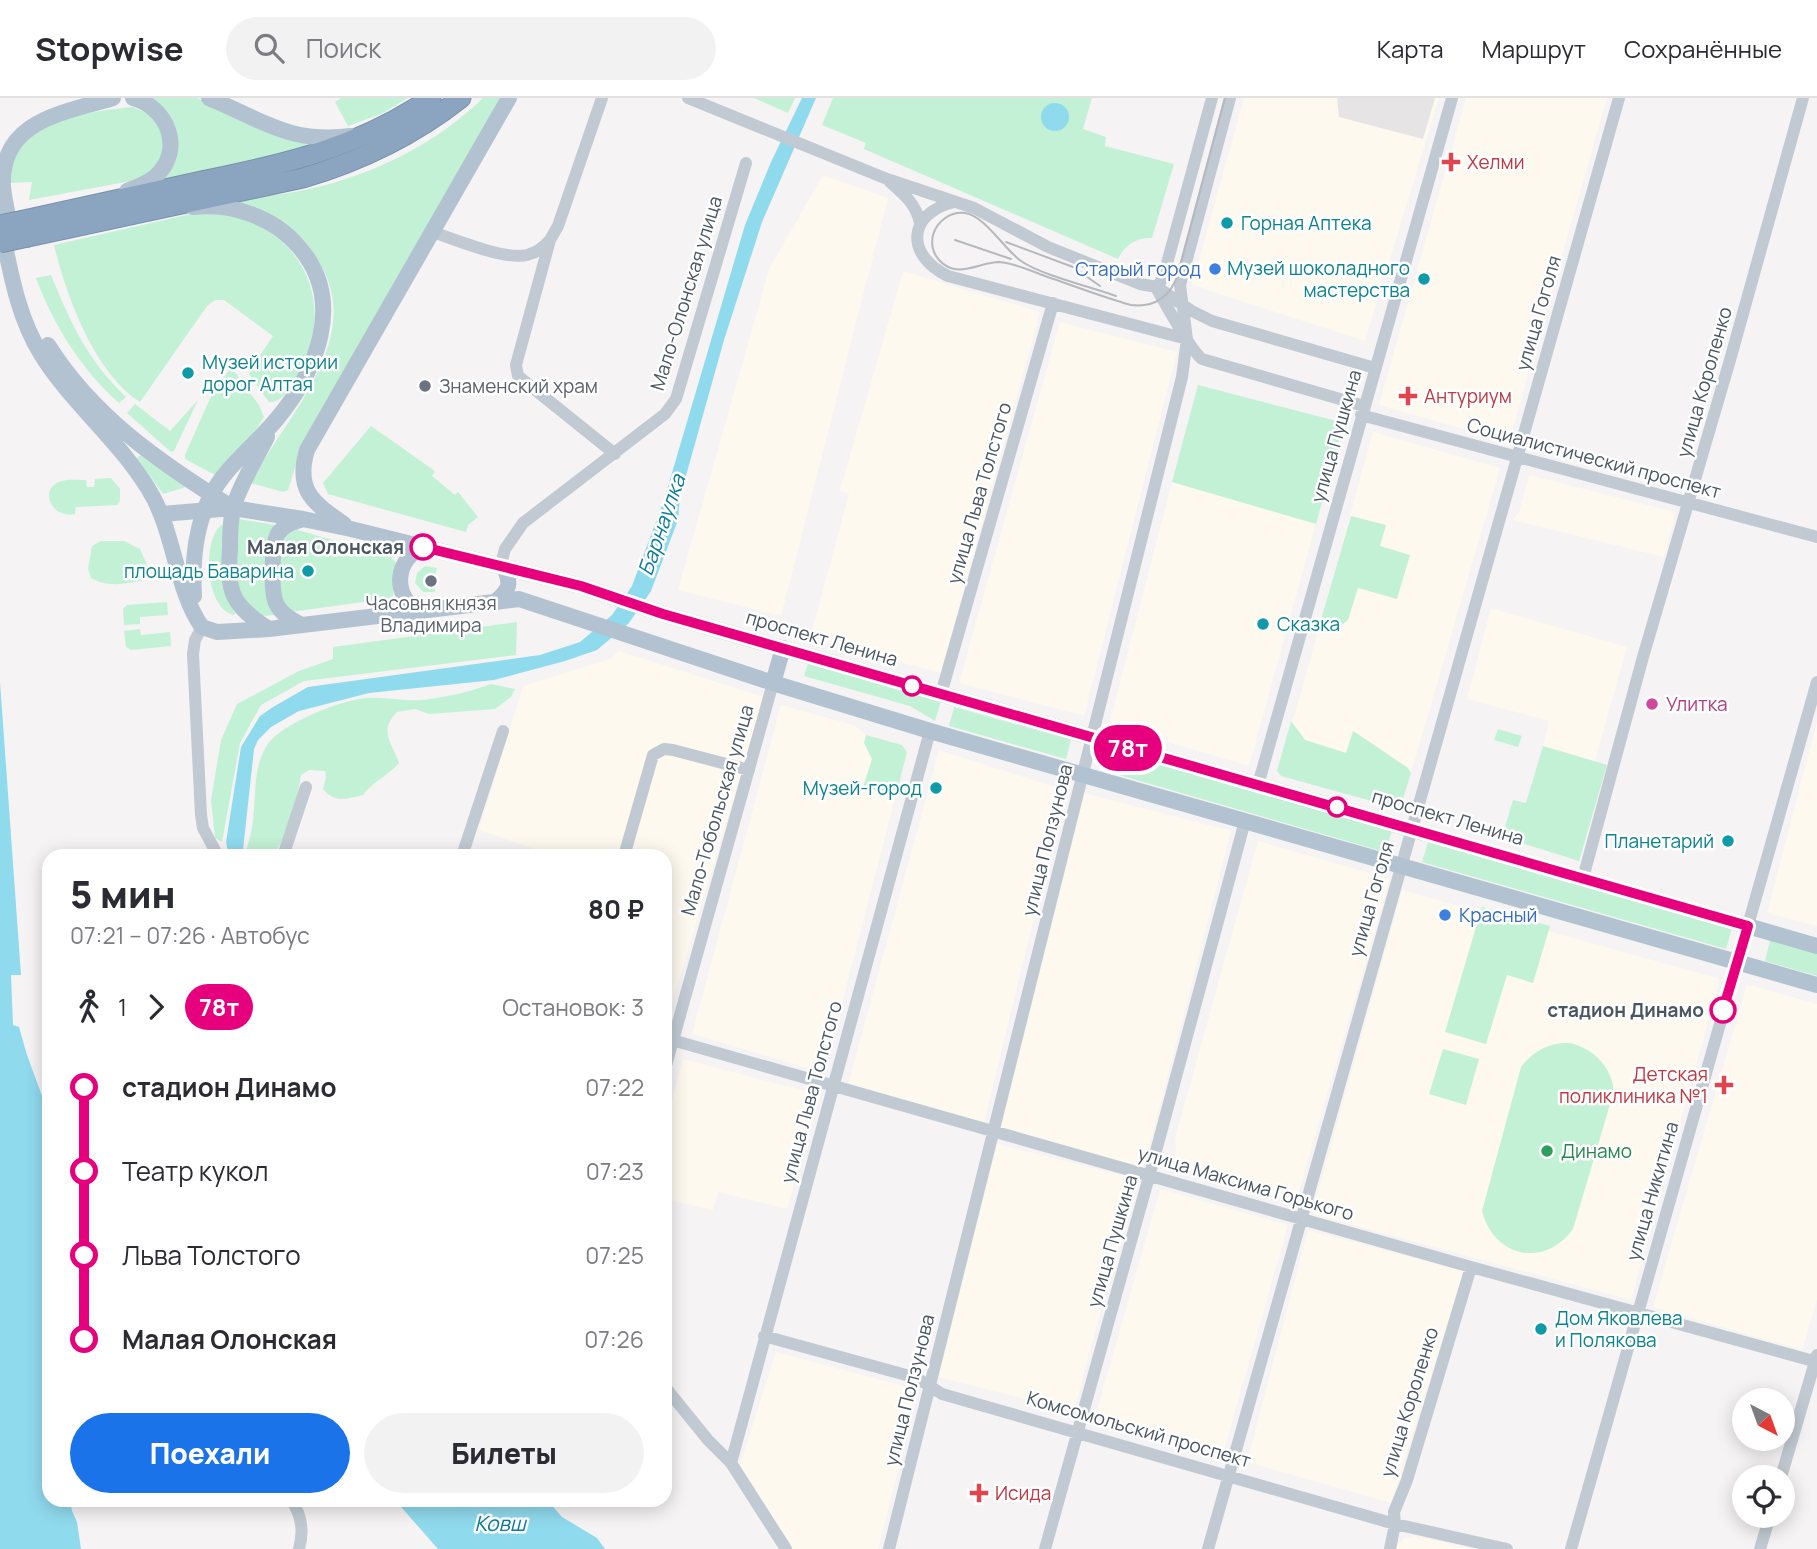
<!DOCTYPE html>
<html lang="ru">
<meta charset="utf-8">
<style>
body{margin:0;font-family:Manrope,sans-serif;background:#f2f2f3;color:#2b2b33;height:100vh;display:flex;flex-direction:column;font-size:26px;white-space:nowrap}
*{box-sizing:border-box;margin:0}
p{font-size:23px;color:#7c7c81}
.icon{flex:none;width:38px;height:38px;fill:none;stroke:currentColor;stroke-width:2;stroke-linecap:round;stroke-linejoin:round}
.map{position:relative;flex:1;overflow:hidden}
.details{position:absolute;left:42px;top:751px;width:630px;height:658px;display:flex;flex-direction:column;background:#fff;border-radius:21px;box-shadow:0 4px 18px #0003}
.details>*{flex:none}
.badge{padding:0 14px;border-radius:23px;font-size:24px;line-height:46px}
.needle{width:46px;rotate:139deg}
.tools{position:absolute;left:1732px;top:1290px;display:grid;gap:14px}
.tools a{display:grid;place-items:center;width:63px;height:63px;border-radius:50%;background:#fff;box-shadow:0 4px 18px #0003;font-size:35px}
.map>.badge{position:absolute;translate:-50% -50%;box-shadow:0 0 0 4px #fff}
.legs{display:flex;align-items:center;gap:10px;height:77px;padding:0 28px;font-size:23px}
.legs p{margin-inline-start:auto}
.overview{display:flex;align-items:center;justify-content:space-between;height:119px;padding:0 28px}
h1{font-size:38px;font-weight:800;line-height:52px}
.primary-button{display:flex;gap:14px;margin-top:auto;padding:14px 28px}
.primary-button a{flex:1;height:80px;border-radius:42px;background:#1a73e8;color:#fff;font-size:28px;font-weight:800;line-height:80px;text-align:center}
.primary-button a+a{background:#f2f2f3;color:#2b2b33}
ul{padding:0 28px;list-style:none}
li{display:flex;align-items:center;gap:24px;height:84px;font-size:26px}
li i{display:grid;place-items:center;width:10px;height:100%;margin:0 9px;background:currentColor}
li i::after{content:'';width:18px;height:18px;margin:-9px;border:5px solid;border-radius:50%;background:#fff}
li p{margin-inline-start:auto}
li:first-child i{background:linear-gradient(#0000 50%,currentColor 0)}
li:last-child i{background:linear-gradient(currentColor 50%,#0000 0)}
header{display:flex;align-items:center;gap:42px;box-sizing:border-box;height:98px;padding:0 35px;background:#fff;border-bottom:2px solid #e1e1e2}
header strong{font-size:33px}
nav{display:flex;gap:38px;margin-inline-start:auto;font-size:24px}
.search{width:490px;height:63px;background:#f2f2f3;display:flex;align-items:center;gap:18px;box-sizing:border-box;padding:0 24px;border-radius:38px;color:#7c7c81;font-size:26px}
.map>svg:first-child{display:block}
.commercial{fill:#fdf9ef}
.education{fill:#e6e4e5}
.green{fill:#c3f1d5}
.water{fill:#90daee}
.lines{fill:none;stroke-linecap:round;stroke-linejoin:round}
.highway-casing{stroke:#7690ad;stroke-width:21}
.minor{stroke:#c1cad2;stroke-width:12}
.major{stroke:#b3c2d1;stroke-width:16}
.highway{stroke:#8ba5c1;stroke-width:19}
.tram{stroke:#b5b8bd;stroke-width:2}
.highway-bridge-casing{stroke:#7690ad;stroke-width:21;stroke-linecap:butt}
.highway-bridge{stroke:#8ba5c1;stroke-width:19}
.line-1-casing{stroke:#fff;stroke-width:16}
.line-1{stroke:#e6007e;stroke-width:10}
.health-dot{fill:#e0444e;stroke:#fff;stroke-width:2.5}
.culture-dot{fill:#0f9aa8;stroke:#fff;stroke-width:2.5}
.shop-dot{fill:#3f7fe0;stroke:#fff;stroke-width:2.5}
.worship-dot{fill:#6b7280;stroke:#fff;stroke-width:2.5}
.stop-1-dot{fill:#fff;stroke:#e6007e;stroke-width:3.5}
.hotel-dot{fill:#d1479c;stroke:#fff;stroke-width:2.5}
.leisure-dot{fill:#2e9e5b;stroke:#fff;stroke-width:2.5}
.labels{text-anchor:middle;stroke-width:5;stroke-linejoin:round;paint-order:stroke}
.health-label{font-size:19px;fill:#be3a42;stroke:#fff;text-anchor:start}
.culture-label{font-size:19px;fill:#0d838f;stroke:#fff;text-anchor:start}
.shop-label{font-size:19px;fill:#366cbe;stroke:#fff;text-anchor:end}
.street-label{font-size:19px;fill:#4a5661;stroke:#fff}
.worship-label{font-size:19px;fill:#5b616d;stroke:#fff;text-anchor:start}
.stop-label{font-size:19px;font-weight:bold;fill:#4a5661;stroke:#fff;text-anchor:end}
.hotel-label{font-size:19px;fill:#b23c85;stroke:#fff;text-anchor:start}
.leisure-label{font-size:19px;fill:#27864d;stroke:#fff;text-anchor:start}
.water-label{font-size:21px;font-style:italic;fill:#0c7c9b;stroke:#fff}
</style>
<header>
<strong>Stopwise</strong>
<div class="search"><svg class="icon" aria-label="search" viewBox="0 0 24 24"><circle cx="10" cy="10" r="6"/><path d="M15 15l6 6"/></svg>Поиск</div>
<nav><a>Карта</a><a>Маршрут</a><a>Сохранённые</a></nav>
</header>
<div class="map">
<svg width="1817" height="1451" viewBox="0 0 1817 1451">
<rect width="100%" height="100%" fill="#f5f3f3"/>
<path class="commercial" d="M 1244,0 L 1439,0 L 1365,243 L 1192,187 Z
M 1466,0 L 1607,0 L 1509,344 L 1379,307 Z
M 823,77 L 888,100 L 781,518 L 678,492 L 769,171 Z
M 903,173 L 1040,214 L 941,575 L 810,540 L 849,396 L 840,393 Z
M 1060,224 L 1177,254 L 1084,618 L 959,585 Z
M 1373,334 L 1500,370 L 1411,675 L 1408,670 L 1354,633 L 1347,655 L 1305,642 L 1291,623 L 1295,616 Z
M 1529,377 L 1675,414 L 1664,459 L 1513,422 L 1519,414 Z
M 1172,384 L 1316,426 L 1249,668 L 1109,627 Z
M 1491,510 L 1627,549 L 1595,663 L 1543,648 L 1549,623 L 1467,601 Z
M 619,553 L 764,599 L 665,929 L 665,758 L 555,758 L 479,732 L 523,588 L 610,561 Z
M 781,607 L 854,627 L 866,637 L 902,647 L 907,654 L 824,975 L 692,936 Z
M 1817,624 L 1817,828 L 1767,815 Z
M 939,652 L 1065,692 L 984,1025 L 848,987 Z
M 1084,695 L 1231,733 L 1144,1070 L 996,1032 Z
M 1258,743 L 1390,781 L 1295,1106 L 1171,1070 L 1176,1051 L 1175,1040 Z
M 1402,792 L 1720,881 L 1631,1202 L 1312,1116 Z
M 1747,886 L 1817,906 L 1817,1201 L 1802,1252 L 1653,1209 Z
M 683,961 L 820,997 L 787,1111 L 718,1094 L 713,1112 L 665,1101 L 665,1029 Z
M 997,1046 L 1136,1081 L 1074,1313 L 938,1279 Z
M 1160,1091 L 1288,1127 L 1224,1352 L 1096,1316 Z
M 1308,1132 L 1464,1173 L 1391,1405 L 1247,1364 Z
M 776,1254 L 915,1291 L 913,1314 L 878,1451 L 791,1451 L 740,1367 Z
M 1414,1438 L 1474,1451 L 1394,1451 L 1403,1441 Z"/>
<path class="education" d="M 1337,0 L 1435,0 L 1423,41 L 1339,19 Z"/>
<path class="green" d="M 148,0 L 197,0 L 235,16 L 322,45 L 155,89 L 175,52 Z
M 341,0 L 408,0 L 381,16 L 348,28 L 335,4 Z
M 483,0 L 503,0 L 300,354 L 288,392 L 283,394 L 251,385 C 284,320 367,241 319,164 C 312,153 303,138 291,131 C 272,120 249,112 228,102 C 255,99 283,97 309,91 C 373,77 436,46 483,0 Z
M 754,0 L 795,0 L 788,15 Z
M 833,0 L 1092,0 L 1083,31 L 1106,39 L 1105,48 L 1174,66 L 1152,140 C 1136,139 1125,147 1118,161 L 864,51 L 866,45 L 822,27 Z
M 132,9 L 152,17 L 165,38 C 160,65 157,73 131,83 L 29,102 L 32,84 L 8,85 C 11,70 12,56 22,43 C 38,20 104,12 132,9 Z
M 195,115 C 221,117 246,118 268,133 C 321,167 329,236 292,285 C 286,294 281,305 269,304 L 249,276 L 251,270 L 273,238 L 224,202 L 215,202 L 207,208 L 140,304 C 94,275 66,197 54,147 Z
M 51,177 C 70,224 88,263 126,299 L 119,305 C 81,271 54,228 36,180 Z
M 231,269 L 259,307 L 264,319 L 254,335 L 215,377 L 185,361 L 185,357 L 212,296 Z
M 1198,287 L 1344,325 L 1316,426 L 1172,384 Z
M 198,302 L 174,353 L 171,354 L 127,315 L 135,306 L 170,333 Z
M 371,328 L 435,373 L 432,378 L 455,397 L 458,394 L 478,419 L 468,427 L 466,434 L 328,396 L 323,385 Z
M 141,357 L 186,389 L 163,396 L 137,360 Z
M 111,380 L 120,391 L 120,403 L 117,407 L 76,409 L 75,416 C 50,421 38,389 62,383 C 69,381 79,382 86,382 L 87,389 L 94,389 L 95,381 Z
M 1351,418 L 1386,427 L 1380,448 L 1410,457 L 1397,501 L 1358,490 L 1348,522 L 1337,530 L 1320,525 Z
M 238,421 L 282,428 L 275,517 L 261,518 L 249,509 L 236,487 Z
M 221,427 L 224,428 L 230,505 L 235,515 L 234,517 C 205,511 202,443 221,427 Z
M 298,432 L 391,459 L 396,465 L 393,500 L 290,514 L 282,509 C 280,485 267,439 298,432 Z
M 101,443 L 124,443 L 140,451 L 147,467 L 147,481 C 127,486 108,490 91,480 L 88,471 L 92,448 Z
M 425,468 L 437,470 L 435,478 L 426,478 L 426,487 L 435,489 L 435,494 L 423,494 L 415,485 L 417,475 Z
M 167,504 L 168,517 L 140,519 L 140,526 L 124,527 L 123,511 L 127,507 Z
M 517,524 L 516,557 L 304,583 L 261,607 L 240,645 L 222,744 L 215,740 L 211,702 L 221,642 L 237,606 L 299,573 L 333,561 L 333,549 Z
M 140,531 L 141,537 L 170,534 L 171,548 L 131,552 L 126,549 L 124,533 Z
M 808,566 L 941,603 L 935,623 L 910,608 L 804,578 Z
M 491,586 L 515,591 L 511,599 L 495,611 L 429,616 L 415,611 L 397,614 C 378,634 392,644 399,665 C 388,678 373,683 363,697 C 347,701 334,705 323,691 L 326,679 L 325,673 L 309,672 L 301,677 C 297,704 290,737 272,758 L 247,758 L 246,753 C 249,743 252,733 253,722 C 256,699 253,670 266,649 C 278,627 335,605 359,601 C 381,597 402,604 423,602 C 447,599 469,594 491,586 Z
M 954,609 L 1071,642 L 1066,661 L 949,628 Z
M 1291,623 L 1305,642 L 1346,655 L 1353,633 L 1408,670 L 1411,675 L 1402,704 L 1393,709 L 1281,678 L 1277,673 Z
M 1498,631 L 1522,638 L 1518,649 L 1494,642 Z
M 866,637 L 902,647 L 907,654 L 896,698 L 863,689 L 872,661 L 864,645 Z
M 1543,648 L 1607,667 L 1579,763 L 1502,739 L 1513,702 L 1526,705 Z
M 1108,651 L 1392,733 L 1385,754 L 1102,672 Z
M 1428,744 L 1732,830 L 1726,851 L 1422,764 Z
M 1482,809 L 1550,828 L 1533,885 L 1507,877 L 1486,946 L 1445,934 Z
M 1771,839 L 1817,852 L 1817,878 L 1765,863 Z
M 1570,945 C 1594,951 1611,968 1614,993 L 1573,1131 C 1545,1170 1494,1160 1482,1113 L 1521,969 C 1533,953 1550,944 1570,945 Z
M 1443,951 L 1479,961 L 1466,1007 L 1429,996 Z"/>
<path class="water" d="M 802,0 L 816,0 L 762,124 L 724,242 L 680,399 L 678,422 L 651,493 L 629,525 L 597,552 L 565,563 L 494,582 L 369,595 L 299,613 L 271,629 L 258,642 L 254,651 L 243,752 L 241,758 L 226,758 L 228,754 L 226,744 L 241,649 L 260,618 L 273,609 L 308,589 L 540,557 L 580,544 L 612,517 L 632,488 L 664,402 L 745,127 L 771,64 Z
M1041 19a14 14 0 1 1 28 0a14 14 0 1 1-28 0Z
M 0,584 L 21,877 L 11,877 L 13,927 L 19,929 L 27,957 L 49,1017 L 49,1402 L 70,1402 L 72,1413 L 77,1424 L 81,1451 L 0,1451 Z
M 395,1402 L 547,1402 L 562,1419 L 597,1440 L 605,1451 L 438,1451 Z"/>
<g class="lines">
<defs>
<path id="highway" d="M 24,122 C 82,109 139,97 197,84 C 286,65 354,52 431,0
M 28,139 L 303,80 C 361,63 414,37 461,0"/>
</defs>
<use href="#highway" class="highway-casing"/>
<path class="minor" d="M 602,0 L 558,128 L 550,142 L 516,267 L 518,278 L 615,356
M 688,0 L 887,81 L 974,110 L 1048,149 L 1140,186 L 1157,189 L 1190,212 L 1212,223 L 1375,270
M 890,84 C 904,96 916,106 920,125
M 954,104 C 906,116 906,158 948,178 L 1187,241
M 433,134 C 455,142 505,162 527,157 C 536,155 544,149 550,142
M 1157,189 L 1163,180 L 1212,0
M 1158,193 C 1166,207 1191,253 1202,261 L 1364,308
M 1361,317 L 1817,439
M 504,470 L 502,462 L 505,451 L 523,425 L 665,316 L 676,301 L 746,65
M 202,529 L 195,542 L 193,556 L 201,717 L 203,730 L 218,758
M 941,596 L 1053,205
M 1258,687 L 1452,0
M 283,758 L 306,689
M 462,758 L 503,633
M 624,758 L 653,657 L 664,651 L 673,652 L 749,672
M 1583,780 L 1643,559 L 1730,262 L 1803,0
M 665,940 L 1471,1169 L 1817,1264
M 665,971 L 773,585
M 764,1238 L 917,1280 L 942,1296 L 1395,1426 L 1507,1451
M 665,1289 L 708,1342 L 731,1365 L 786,1451
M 731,1365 L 930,633
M 1781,1379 L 1817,1257
M 291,1402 C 302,1417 304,1433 299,1451
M 889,1451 L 1182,279 L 1187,241 L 1180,187 L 1230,0
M 1045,1451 L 1152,1068 L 1245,723
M 1208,1451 L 1619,0
M 1390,1451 L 1395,1426 L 1394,1414 L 1407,1382 L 1471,1169
M 1571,1451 L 1817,584
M 1760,1451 L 1770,1418"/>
<path class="major" d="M 209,0 C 262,22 290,46 351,38
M 127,93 C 137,89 148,85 156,78 C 185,51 167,9 133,0
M 193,109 C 232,105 274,119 299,149 C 346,203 317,273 276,322 C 255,347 225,369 210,399 C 195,430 192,465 194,498
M 2,134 C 11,176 18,219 41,256 C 73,308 124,346 153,399 C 174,437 177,494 202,529 L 217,534 L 269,531 L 519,501 L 773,585 L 930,633 L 1817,887
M 12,136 C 9,120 4,104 3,88 C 0,22 64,15 113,0
M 48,247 C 93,319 162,366 233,410
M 267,339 C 256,361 242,383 234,407 C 230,421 230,437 230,450 C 227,494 231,507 269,531
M 162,416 L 233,410 L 303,421 L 351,431 L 581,488 L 663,516 L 1817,848
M 344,426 C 313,405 295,392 307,352 L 509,0
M 496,503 C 509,492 512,486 504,470
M 418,513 C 392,496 395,462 423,449
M 301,527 C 292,522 281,516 276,505 C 271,494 271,444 279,434 C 286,426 294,424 303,421
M 773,585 L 783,550"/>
<use href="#highway" class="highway"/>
<path class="tram" d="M 955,142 L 1011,161
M 1006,144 L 1073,169 L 1100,188
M 1116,198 C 1091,189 1041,177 1021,163 C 1004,151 985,118 965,115 C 951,113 937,123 933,137 C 931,146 933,155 939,162 C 957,182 979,164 999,164 C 1015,165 1031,173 1045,178 C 1074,188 1102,199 1131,207 C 1155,210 1171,198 1178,176 L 1225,0"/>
<defs>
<path id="highway-bridge" d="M 0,127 L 24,122
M 0,145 L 28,139"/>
</defs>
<use href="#highway-bridge" class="highway-bridge-casing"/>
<use href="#highway-bridge" class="highway-bridge"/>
</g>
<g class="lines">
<defs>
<path id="line-1" d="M 423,449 L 581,488 L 663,516 L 1748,828 L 1723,912"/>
</defs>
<use href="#line-1" class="line-1-casing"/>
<use href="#line-1" class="line-1"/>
</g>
<g class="health-dot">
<path d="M1447.5 53.5h7v7h7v7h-7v7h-7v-7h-7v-7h7z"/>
<path d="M1404.5 287.5h7v7h7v7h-7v7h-7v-7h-7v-7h7z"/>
<path d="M1720.5 976.5h7v7h7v7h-7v7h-7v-7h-7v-7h7z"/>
<path d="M975.5 1384.5h7v7h7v7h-7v7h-7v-7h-7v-7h7z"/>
</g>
<g class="culture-dot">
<circle cx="1227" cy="125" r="7"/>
<circle cx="1424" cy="181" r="7"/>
<circle cx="188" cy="275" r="7"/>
<circle cx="308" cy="473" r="7"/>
<circle cx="1263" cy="526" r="7"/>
<circle cx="936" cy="690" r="7"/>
<circle cx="1728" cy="743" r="7"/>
<circle cx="1541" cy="1231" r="7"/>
</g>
<g class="shop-dot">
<circle cx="1215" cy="171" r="7"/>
<circle cx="1445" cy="817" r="7"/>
</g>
<g class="worship-dot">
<circle cx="425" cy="288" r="7"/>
<circle cx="431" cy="483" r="7"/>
</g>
<g class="stop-1-dot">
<circle cx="423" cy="449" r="12"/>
<circle cx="912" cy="588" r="9"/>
<circle cx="1337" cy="709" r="9"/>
<circle cx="1723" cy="912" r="12"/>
</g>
<circle class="hotel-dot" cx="1652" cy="606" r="7"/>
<circle class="leisure-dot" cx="1547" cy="1053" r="7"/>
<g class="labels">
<g class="health-label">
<text x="1467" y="71">Хелми</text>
<text x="1424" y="305">Антуриум</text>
<text x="1708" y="983" text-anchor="end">Детская<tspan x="1708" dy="22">поликлиника №1</tspan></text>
<text x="995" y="1402">Исида</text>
</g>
<g class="culture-label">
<text x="1241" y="132">Горная Аптека</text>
<text x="1410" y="177" text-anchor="end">Музей шоколадного<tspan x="1410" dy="22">мастерства</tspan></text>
<text x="202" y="271">Музей истории<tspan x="202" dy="22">дорог Алтая</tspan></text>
<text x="294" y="480" text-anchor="end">площадь Баварина</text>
<text x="1277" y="533">Сказка</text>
<text x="922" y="697" text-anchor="end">Музей-город</text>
<text x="1714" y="750" text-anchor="end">Планетарий</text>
<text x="1555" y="1227">Дом Яковлева<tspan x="1555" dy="22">и Полякова</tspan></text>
</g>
<g class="shop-label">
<text x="1201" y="178">Старый город</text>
<text x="1459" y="824" text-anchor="start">Красный</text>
</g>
<g class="street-label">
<text transform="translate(686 195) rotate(-73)" y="7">Мало-Олонская улица</text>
<text transform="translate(1538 215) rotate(-74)" y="7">улица Гоголя</text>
<text transform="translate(1704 284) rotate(-74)" y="7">улица Короленко</text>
<text transform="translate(1336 338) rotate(-74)" y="7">улица Пушкина</text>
<text transform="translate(1594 360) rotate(15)" y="7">Социалистический проспект</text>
<text transform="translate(979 395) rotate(-74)" y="7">улица Льва Толстого</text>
<text transform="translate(822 540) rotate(16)" y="7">проспект Ленина</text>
<text transform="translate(717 712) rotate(-74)" y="7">Мало-Тобольская улица</text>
<text transform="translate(1448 719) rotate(16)" y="7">проспект Ленина</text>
<text transform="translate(1047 742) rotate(-76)" y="7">улица Ползунова</text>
<text transform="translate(1371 801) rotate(-74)" y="7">улица Гоголя</text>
<text transform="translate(811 994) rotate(-75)" y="7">улица Льва Толстого</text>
<text transform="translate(1246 1085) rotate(16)" y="7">улица Максима Горького</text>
<text transform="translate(1652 1093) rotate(-74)" y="7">улица Никитина</text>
<text transform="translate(1112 1143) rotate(-74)" y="7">улица Пушкина</text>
<text transform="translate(909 1292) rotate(-76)" y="7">улица Ползунова</text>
<text transform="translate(1409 1304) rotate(-73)" y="7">улица Короленко</text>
<text transform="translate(1139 1331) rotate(16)" y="7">Комсомольский проспект</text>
</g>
<g class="worship-label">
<text x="439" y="295">Знаменский храм</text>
<text x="431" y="512" text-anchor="middle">Часовня князя<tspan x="431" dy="22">Владимира</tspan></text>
</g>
<g class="stop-label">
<text x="404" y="456">Малая Олонская</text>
<text x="1704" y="919">стадион Динамо</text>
</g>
<g class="hotel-label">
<text x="1666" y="613">Улитка</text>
</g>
<g class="leisure-label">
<text x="1561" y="1060">Динамо</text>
</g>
<g class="water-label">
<text transform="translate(662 427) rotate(-71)" y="7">Барнаулка</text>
<text x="500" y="1433">Ковш</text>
</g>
</g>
</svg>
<div class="tools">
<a><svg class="needle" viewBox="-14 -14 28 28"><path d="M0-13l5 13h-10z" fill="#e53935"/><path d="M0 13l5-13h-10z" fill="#7c7c81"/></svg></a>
<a><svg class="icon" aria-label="locate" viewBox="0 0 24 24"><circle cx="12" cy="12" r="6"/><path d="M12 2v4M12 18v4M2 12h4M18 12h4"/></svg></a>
</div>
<b class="badge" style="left:1128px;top:650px;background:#e6007e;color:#fff">78т</b>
<section class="details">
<div class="overview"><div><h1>5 мин</h1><p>07:21 – 07:26 · Автобус</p></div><b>80 ₽</b></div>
<div class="legs"><svg class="icon" aria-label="walk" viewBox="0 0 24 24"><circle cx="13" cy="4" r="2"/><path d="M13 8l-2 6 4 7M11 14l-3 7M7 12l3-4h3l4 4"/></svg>1<svg class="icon" aria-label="forward" viewBox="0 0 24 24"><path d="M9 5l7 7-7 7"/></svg><b class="badge" style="background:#e6007e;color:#fff">78т</b><p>Остановок: 3</p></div>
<ul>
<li><i style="color:#e6007e"></i><b>стадион Динамо</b><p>07:22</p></li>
<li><i style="color:#e6007e"></i><span>Театр кукол</span><p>07:23</p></li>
<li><i style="color:#e6007e"></i><span>Льва Толстого</span><p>07:25</p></li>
<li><i style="color:#e6007e"></i><b>Малая Олонская</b><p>07:26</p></li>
</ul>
<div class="primary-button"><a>Поехали</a><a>Билеты</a></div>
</section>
</div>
